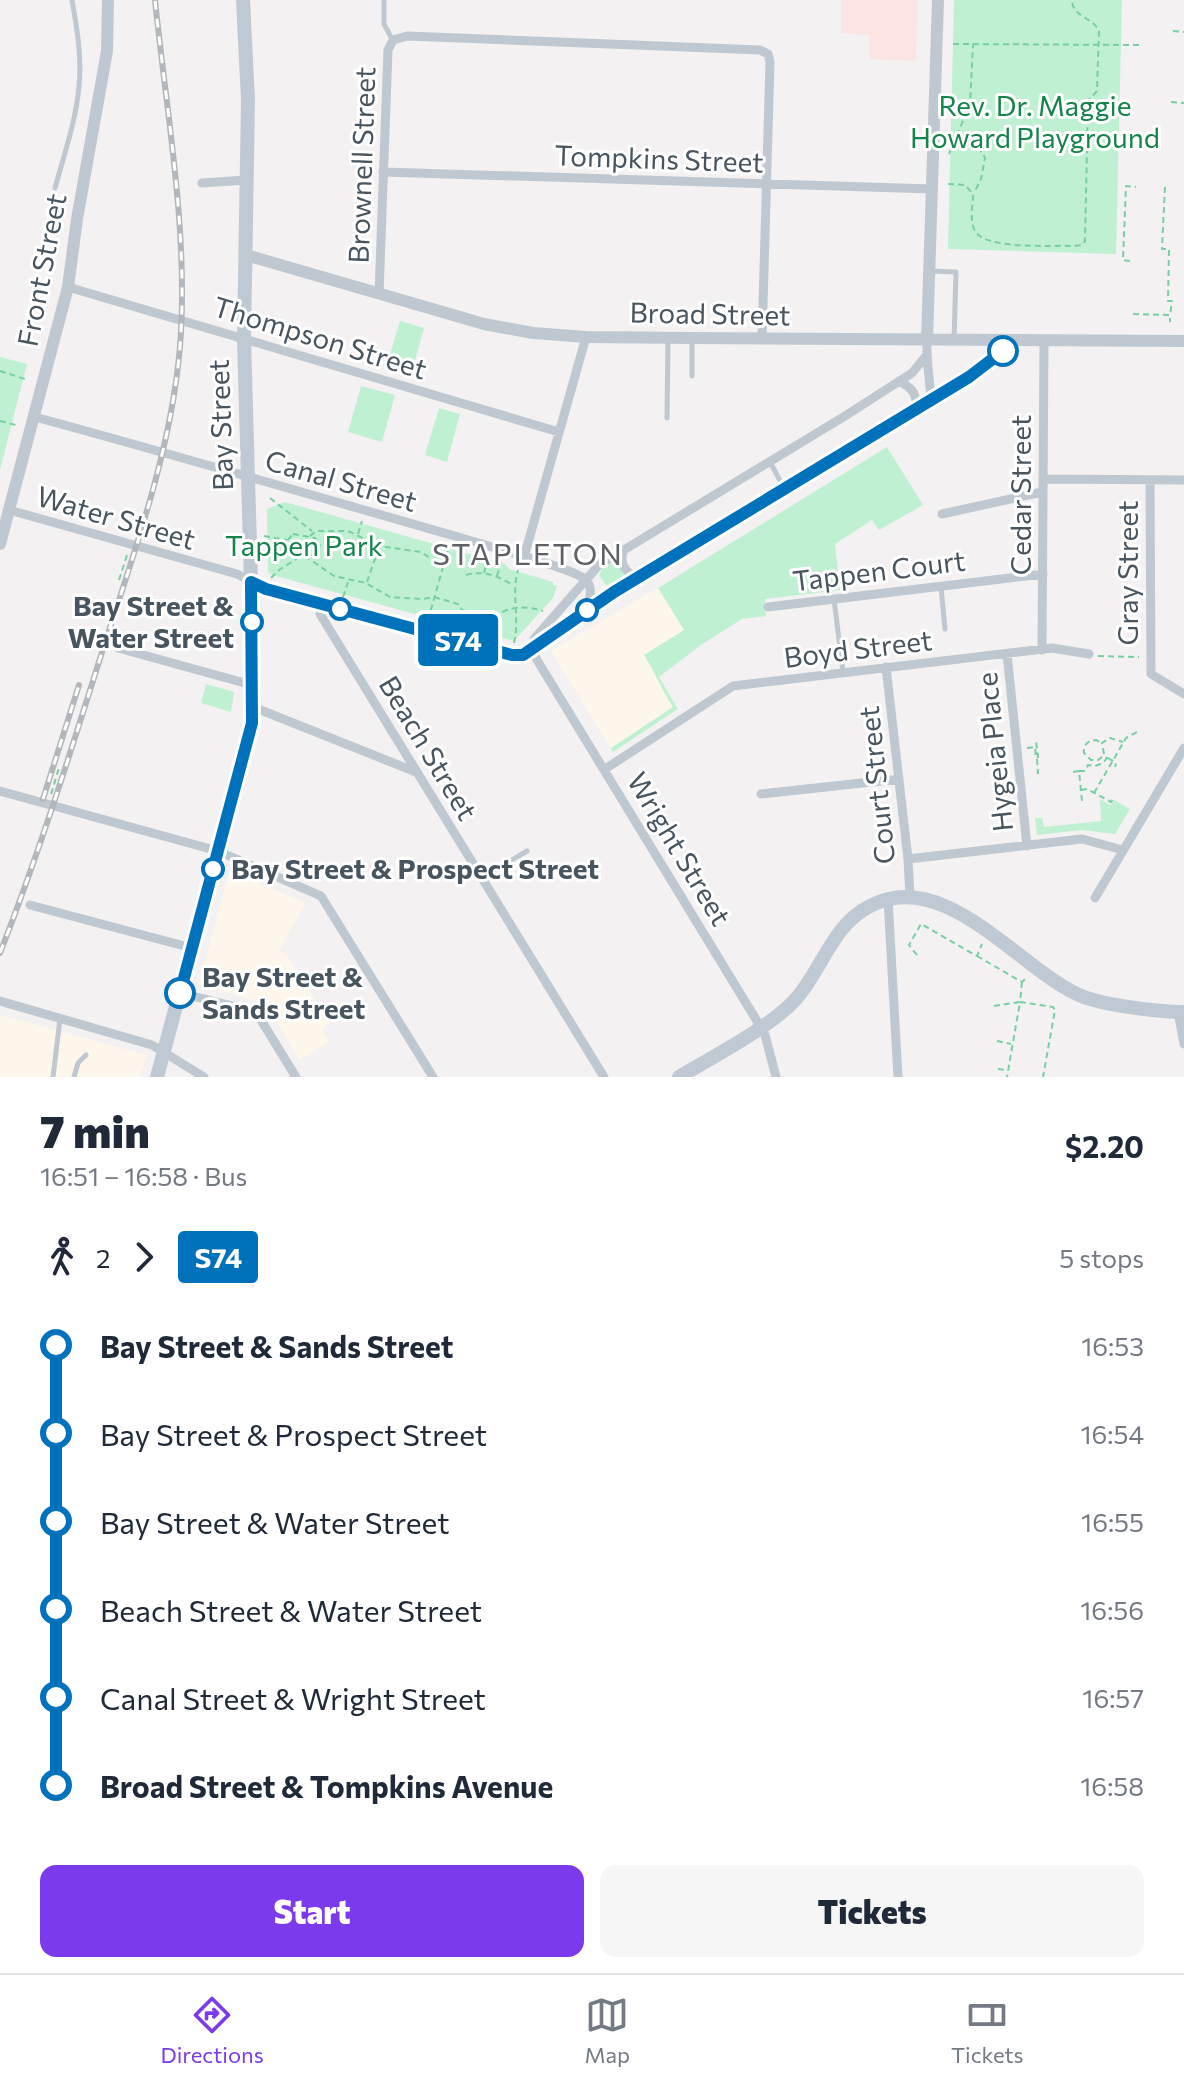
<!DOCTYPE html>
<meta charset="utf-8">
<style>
body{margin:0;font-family:Commissioner,sans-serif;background:#f6f6f7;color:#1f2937;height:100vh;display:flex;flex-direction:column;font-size:30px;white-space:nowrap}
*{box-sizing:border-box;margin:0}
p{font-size:26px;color:#747a83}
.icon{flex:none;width:44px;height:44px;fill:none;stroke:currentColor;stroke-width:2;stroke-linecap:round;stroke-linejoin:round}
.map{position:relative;height:1077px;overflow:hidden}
.side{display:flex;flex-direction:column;background:#fff;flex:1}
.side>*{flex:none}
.badge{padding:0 16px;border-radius:6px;font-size:28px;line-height:52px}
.map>.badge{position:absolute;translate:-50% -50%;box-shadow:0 0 0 4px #fff}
.legs{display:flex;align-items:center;gap:12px;height:88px;padding:0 40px;font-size:26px}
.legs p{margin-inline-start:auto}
.summary{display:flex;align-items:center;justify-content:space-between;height:136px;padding:0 40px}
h1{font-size:44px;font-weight:800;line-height:60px}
.cta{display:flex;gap:16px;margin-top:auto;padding:16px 40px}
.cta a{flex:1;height:92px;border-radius:16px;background:#7c3aed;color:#fff;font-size:32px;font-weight:800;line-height:92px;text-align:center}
.cta a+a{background:#f6f6f7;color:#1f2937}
ul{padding:0 40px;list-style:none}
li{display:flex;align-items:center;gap:28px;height:88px;font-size:30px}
li i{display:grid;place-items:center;width:12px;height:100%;margin:0 10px;background:currentColor}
li i::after{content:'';width:20px;height:20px;margin:-10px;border:6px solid;border-radius:50%;background:#fff}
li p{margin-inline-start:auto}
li:first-child i{background:linear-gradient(#0000 50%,currentColor 0)}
li:last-child i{background:linear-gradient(currentColor 50%,#0000 0)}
.tabs{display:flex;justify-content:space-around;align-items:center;height:112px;border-top:2px solid #e0e1e3;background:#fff;font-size:22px;color:#747a83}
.tabs a{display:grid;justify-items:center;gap:4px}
.tabs .selected{color:#7c3aed}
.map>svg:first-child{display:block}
.commercial{fill:#fdf7eb}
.medical{fill:#fce4e2}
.green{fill:#c0f0d2}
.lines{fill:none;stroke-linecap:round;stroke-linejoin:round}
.path{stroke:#77cfa2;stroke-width:2;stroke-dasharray:6 4;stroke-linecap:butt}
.service{stroke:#bfc8d0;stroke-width:5}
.minor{stroke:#bfc8d0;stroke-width:9}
.tertiary{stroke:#bfc8d0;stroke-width:12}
.secondary{stroke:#bfc9d4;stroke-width:14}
.rail-casing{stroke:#b3b6bb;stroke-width:6}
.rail{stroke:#fff;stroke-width:3;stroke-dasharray:9;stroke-linecap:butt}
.line-1-casing{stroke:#fff;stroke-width:18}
.line-1{stroke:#0072bc;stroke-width:12}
.stop-1-dot{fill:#fff;stroke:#0072bc;stroke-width:4}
.labels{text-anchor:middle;stroke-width:6;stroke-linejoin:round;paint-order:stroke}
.park-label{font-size:28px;fill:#16834a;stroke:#fff}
.street-label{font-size:28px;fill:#48555f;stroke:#fff}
.stop-label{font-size:28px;font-weight:bold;fill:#48555f;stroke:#fff;text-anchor:start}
.neighbourhood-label{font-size:30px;letter-spacing:2px;fill:#5d6166;stroke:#fff}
</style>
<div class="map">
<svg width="1184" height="1077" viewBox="0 0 1184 1077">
<rect width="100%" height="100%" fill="#f3f1f1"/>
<path class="commercial" d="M 658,588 L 684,630 L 644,655 L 678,709 L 613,752 L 551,651 Z
M 230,870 L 305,903 L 279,951 L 286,954 L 330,1023 L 322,1029 L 329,1042 L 299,1060 L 267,1004 L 199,984 Z
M 0,1015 L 147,1055 L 140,1077 L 0,1077 Z"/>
<path class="medical" d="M 841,0 L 918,0 L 916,61 L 870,59 L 869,35 L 841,33 Z"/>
<path class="green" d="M 954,0 L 1122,0 L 1116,254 L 948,249 Z
M 400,321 L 424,328 L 411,375 L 386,368 Z
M 0,357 L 27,364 L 0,470 Z
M 361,386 L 395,395 L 382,442 L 348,432 Z
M 439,408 L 460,414 L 447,462 L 425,455 Z
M 887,447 L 923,505 L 879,530 L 872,520 L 835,544 L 840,590 L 765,599 L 766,616 L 742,619 L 701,645 L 659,677 L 678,709 L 613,752 L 611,748 L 673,707 C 661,689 655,672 644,655 L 684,630 L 658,588 Z
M 285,502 L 505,564 L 509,569 L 553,582 L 553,585 L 557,586 L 553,598 L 514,641 L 272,575 L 268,572 L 267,509 Z
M 615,562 L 627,575 L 614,585 L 606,585 L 599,575 L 603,568 Z
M 206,684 L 234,692 L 231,712 L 201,703 Z
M 1100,799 L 1110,805 L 1114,800 L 1130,809 L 1115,834 L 1082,830 L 1037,835 L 1035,818 L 1042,818 L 1044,827 L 1101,821 Z"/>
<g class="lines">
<path class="path" d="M 1173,31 L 1184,32
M 953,44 L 1140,45
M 1171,102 L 1184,103
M 951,104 L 970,104
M 950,139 C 967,137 978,144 985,158 L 981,179 L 974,193
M 949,154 L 970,104 L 973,44
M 948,184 L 965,185 L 973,194 C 973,206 969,220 975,231 C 985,250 1052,245 1072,246 L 1082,245 L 1085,241 L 1088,101 L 1097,91 L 1099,31 C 1093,17 1072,17 1072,0
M 1165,187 L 1162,249 L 1169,249 L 1168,301 L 1172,301 L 1170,315
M 1130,261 L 1123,260 L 1126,186 L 1136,187
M 1133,314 L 1170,315 L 1170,322
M 0,371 L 28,380
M 0,421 L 16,425
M 270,498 L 312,531
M 293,534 L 315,538 L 320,545 L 317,553 L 309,556 L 289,550 L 286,542 Z
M 358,534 L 362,521
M 264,536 L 287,540
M 310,536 L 316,531 L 348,531 L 379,546 L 421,552 L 443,566
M 305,556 L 334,576 L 366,583 L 390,597 L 422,599 L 434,597 L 458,604 L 462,610 L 493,618
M 484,573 L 488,558
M 466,575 C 481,570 500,576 512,585
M 497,576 L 501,561
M 271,578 L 279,570 L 301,556
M 119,580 L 127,555
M 367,582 L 379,547
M 343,597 L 348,582
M 428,620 L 449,546
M 484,635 C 493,608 518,603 543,611
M 514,643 C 520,619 511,594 518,570
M 1098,656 L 1139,657
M 1027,748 L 1035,747 L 1036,758 L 1038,757 L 1036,741 L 1038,740
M 1104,754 L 1102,743 L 1110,738 L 1123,742
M 1108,758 L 1116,763 L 1115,767
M 1037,759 L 1038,774
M 1079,771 L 1085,771 L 1088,765 C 1096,767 1102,765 1107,758 L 1103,756 L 1098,760 L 1091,760 L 1084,753 C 1083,745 1088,740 1096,740 L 1102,743
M 1073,772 L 1079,771 L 1082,801
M 1081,790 L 1087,789 L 1111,802 L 1113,799
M 1094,793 L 1126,738 L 1137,732
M 51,794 L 59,768
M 917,955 L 909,945 L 921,924 L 977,956 L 982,944
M 977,956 L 1022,982 L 1026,978
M 1022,982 L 1020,1002 L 1053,1007 L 1055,1010 L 1043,1077
M 994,1006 L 1020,1002 L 1007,1077
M 997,1041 L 1011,1044
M 998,1069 L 1006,1070"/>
<path class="service" d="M 384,0 L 384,24 L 392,39
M 55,188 C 64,155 76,121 79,86 C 82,58 77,28 72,0
M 930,271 L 956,272 L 954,340
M 692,376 L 692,339
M 667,418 L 668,339
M 770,462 L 784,488
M 941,587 L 945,629
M 834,599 L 843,672
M 482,878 L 527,851
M 53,1077 L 60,1019
M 74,1077 L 78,1063 L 86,1055"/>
<path class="minor" d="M 383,172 L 933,189
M 202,183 L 246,180
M 68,287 L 559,432
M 379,294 L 388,50 L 393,40 L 407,36 L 760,50 L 768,54 L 770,62 L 762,339
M 927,340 C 926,360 930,380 931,400
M 899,381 C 912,388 917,393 916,408
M 35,417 C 179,456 322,498 465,539 C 486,546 574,568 586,580 C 594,588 589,601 587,610
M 1043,479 L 1184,480
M 1150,480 L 1151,674 L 1184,694
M 9,510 L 237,574 L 266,589 L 512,655 L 523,655 L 608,596 L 988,365 L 1016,340
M 942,514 L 1042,492
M 623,552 C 619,564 627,573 637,578
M 524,557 L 586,337
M 321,604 L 320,614 L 604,1077
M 768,607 L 1043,574
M 118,648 L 252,685
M 1042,650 L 1044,340
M 1007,654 L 1027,846
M 886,667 L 908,859 L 910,897
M 253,707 L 416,772
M 605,769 L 733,686 L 1052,648 L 1089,654
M 0,791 L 218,851 L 321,896 L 433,1077
M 761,794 L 899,779
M 908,859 L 1082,839 L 1123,850
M 1095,898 L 1184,748
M 888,899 L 898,1077
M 30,905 L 192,948
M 180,993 L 256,1012 L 296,1077
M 0,1001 L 152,1045 L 204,1077
M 1178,1012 L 1184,1044
M 776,1077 L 765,1035 L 760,1026 L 537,660 L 533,650 L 534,639 L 599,565 L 845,416 L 912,373 L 926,356"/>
<path class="tertiary" d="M 246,255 L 484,324 L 533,333 L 586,337 L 692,338 L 1184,341
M 927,340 L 938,0
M 0,544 L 68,287 L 77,219 L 107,51 L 108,0"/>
<path class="secondary" d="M 157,1077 L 252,723 L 251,582 L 244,339 L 248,100 L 243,0
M 679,1077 C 713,1057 770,1027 795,1000 C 822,970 832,925 870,906 C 944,867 1017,966 1077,994 C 1099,1005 1159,1012 1184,1012"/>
<defs>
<path id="rail" d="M 43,799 L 79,685
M 0,953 C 39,853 71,751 103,649 C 136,547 175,440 181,332 C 187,223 166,108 155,0"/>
</defs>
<use href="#rail" class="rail-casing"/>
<use href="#rail" class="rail"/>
</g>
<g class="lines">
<defs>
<path id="line-1" d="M 180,993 L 252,723 L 251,582 L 266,589 L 512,655 L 523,655 L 614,592 L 969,377 L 1003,351"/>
</defs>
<use href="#line-1" class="line-1-casing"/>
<use href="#line-1" class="line-1"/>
</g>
<g class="stop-1-dot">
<circle cx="1003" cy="351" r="14"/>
<circle cx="340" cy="609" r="10"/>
<circle cx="587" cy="610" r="10"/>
<circle cx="252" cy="622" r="10"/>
<circle cx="213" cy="869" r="10"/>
<circle cx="180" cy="993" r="14"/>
</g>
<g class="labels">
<g class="park-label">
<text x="1035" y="116">Rev. Dr. Maggie<tspan x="1035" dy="32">Howard Playground</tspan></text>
<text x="304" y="556">Tappen Park</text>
</g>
<g class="street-label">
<text transform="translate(659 159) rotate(2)" y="10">Tompkins Street</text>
<text transform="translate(362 165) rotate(-88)" y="10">Brownell Street</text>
<text transform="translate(42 270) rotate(-79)" y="10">Front Street</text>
<text transform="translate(710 314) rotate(1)" y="10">Broad Street</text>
<text transform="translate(320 338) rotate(17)" y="10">Thompson Street</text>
<text transform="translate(221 425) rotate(-92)" y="10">Bay Street</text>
<text transform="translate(341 481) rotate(16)" y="10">Canal Street</text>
<text transform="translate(1021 495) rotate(-90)" y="10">Cedar Street</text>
<text transform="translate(116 518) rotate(16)" y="10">Water Street</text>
<text transform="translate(879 571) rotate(-7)" y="10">Tappen Court</text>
<text transform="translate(1128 573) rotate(-90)" y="10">Gray Street</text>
<text transform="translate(858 649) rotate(-7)" y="10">Boyd Street</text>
<text transform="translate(428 748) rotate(59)" y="10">Beach Street</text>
<text transform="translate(995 752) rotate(-96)" y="10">Hygeia Place</text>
<text transform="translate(877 785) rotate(-96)" y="10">Court Street</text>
<text transform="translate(679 849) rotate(59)" y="10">Wright Street</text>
</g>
<g class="stop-label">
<text x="234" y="616" text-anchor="end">Bay Street &amp;<tspan x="234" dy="32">Water Street</tspan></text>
<text x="231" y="879">Bay Street &amp; Prospect Street</text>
<text x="202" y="987">Bay Street &amp;<tspan x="202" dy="32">Sands Street</tspan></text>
</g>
<g class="neighbourhood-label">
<text x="528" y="565">STAPLETON</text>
</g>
</g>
</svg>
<b class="badge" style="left:458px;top:640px;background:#0072bc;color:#fff">S74</b>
</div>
<section class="side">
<div class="summary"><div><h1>7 min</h1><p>16:51 – 16:58 · Bus</p></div><b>$2.20</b></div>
<div class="legs"><svg class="icon" aria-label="walk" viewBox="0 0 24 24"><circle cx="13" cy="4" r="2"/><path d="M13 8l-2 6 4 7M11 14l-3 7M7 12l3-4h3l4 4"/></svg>2<svg class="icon" aria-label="forward" viewBox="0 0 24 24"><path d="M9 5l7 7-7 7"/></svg><b class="badge" style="background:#0072bc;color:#fff">S74</b><p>5 stops</p></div>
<ul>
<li><i style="color:#0072bc"></i><b>Bay Street &amp; Sands Street</b><p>16:53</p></li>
<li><i style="color:#0072bc"></i><span>Bay Street &amp; Prospect Street</span><p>16:54</p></li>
<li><i style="color:#0072bc"></i><span>Bay Street &amp; Water Street</span><p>16:55</p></li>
<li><i style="color:#0072bc"></i><span>Beach Street &amp; Water Street</span><p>16:56</p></li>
<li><i style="color:#0072bc"></i><span>Canal Street &amp; Wright Street</span><p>16:57</p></li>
<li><i style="color:#0072bc"></i><b>Broad Street &amp; Tompkins Avenue</b><p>16:58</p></li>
</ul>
<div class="cta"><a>Start</a><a>Tickets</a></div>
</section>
<nav class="tabs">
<a class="selected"><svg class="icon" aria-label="directions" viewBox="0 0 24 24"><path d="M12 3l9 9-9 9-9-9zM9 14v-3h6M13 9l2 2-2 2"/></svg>Directions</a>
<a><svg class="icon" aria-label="map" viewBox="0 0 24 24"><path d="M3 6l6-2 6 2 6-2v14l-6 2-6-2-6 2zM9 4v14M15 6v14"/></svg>Map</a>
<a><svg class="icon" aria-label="tickets" viewBox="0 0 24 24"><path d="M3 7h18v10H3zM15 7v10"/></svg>Tickets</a>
</nav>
